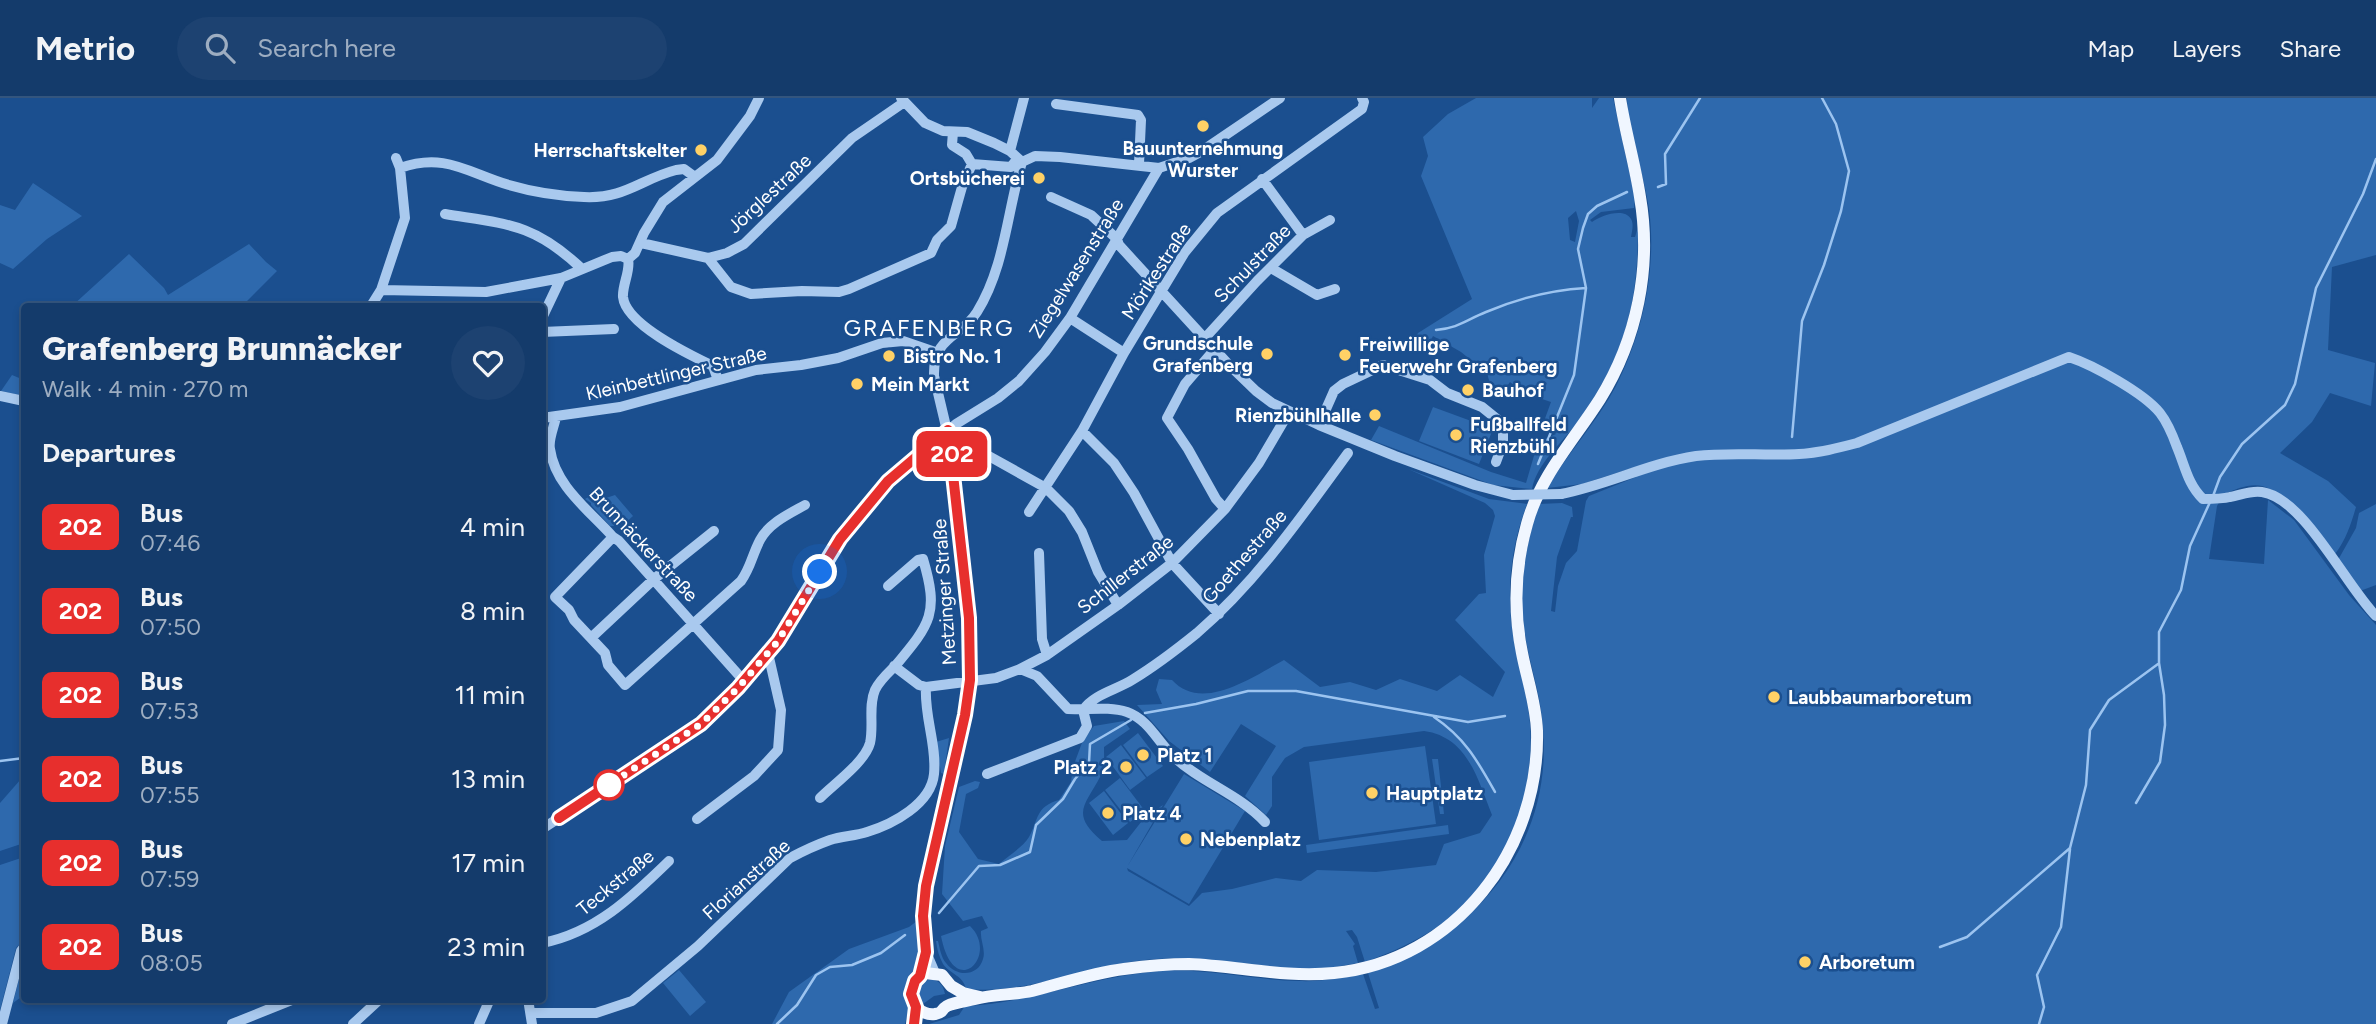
<!DOCTYPE html>
<meta charset="utf-8">
<style>
body{margin:0;font-family:Figtree,sans-serif;background:#1d4271;color:#f1f3f6;height:100vh;display:flex;flex-direction:column;font-size:26px;white-space:nowrap}
*{box-sizing:border-box;margin:0}
p{font-size:23px;color:#9dadc1}
.icon{flex:none;width:38px;height:38px;fill:none;stroke:currentColor;stroke-width:2;stroke-linecap:round;stroke-linejoin:round}
.map{position:relative;flex:1;overflow:hidden}
.details{position:absolute;left:21px;top:205px;width:525px;height:700px;display:flex;flex-direction:column;background:#143b6b;border-radius:7px;box-shadow:0 4px 10px #0003,0 0 0 2px #33557e}
.details>*{flex:none}
.badge{padding:0 14px;border-radius:10px;font-size:24px;line-height:46px}
.you{position:absolute;width:35px;height:35px;margin:-18px;border:5px solid #fff;border-radius:50%;background:#1a73e8;box-shadow:0 0 0 10px #1a73e833}
.map>.badge{position:absolute;translate:-50% -50%;box-shadow:0 0 0 4px #fff}
h2{padding:0 21px;font-size:26px;line-height:63px}
.round{display:grid;place-items:center;flex:none;width:74px;height:74px;border-radius:37px;background:#1d4271}
.overview{display:flex;align-items:center;justify-content:space-between;height:119px;padding:0 21px}
h1{font-size:33px;font-weight:800;line-height:52px}
ul{padding:0;list-style:none}
li{display:flex;align-items:center;gap:21px;height:84px;padding:0 21px}
li div{flex:1}
li b{display:block;font-size:26px}
li em{font-style:normal}
li .badge{min-width:77px;font-weight:700;text-align:center}
header{display:flex;align-items:center;gap:42px;box-sizing:border-box;height:98px;padding:0 35px;background:#143b6b;border-bottom:2px solid #33557e}
header strong{font-size:33px}
nav{display:flex;gap:38px;margin-inline-start:auto;font-size:24px}
.search{width:490px;height:63px;background:#1d4271;display:flex;align-items:center;gap:18px;box-sizing:border-box;padding:0 24px;border-radius:38px;color:#9dadc1;font-size:26px}
.map>svg:first-child{display:block}
.green{fill:#2e69ad;fill-rule:evenodd}
.lines{fill:none;stroke-linecap:round;stroke-linejoin:round}
.stream{stroke:#9cc4f0;stroke-width:2.5}
.minor{stroke:#a9c9ee;stroke-width:10}
.major{stroke:#f0f6ff;stroke-width:12}
.minor-bridge{stroke:#a9c9ee;stroke-width:10}
.line-casing{stroke:#fff;stroke-width:16}
.line{stroke:#e72f2d;stroke-width:10}
.walk{stroke:#fff;stroke-width:7;stroke-dasharray:0 12.6}
.poi-dot{fill:#ffd166;stroke:#1b4f8f;stroke-width:2.5}
.stop-dot{fill:#fff;stroke:#e72f2d;stroke-width:3.5}
.labels{text-anchor:middle;stroke-width:5;stroke-linejoin:round;paint-order:stroke}
.poi-label{font-size:19px;font-weight:bold;fill:#fff;stroke:#1b4f8f;text-anchor:start}
.street-label{font-size:19px;fill:#fff;stroke:#1b4f8f}
.quarter-label{font-size:23px;letter-spacing:2px;fill:#fff;stroke:#1b4f8f}
</style>
<header>
<strong>Metrio</strong>
<div class="search"><svg class="icon" aria-label="search" viewBox="0 0 24 24"><circle cx="10" cy="10" r="6"/><path d="M15 15l6 6"/></svg>Search here</div>
<nav><a>Map</a><a>Layers</a><a>Share</a></nav>
</header>
<div class="map">
<svg width="2376" height="926" viewBox="0 0 2376 926">
<rect width="100%" height="100%" fill="#1b4f8f"/>
<path class="green" d="M 1476,0 L 1592,0 L 1592,10 L 1599,0 L 1613,0 L 1635,100 L 1634,110 L 1601,114 L 1590,122 L 1592,124 C 1600,118 1624,109 1631,121 C 1634,126 1632,133 1631,139 L 1635,139 L 1638,129 C 1638,210 1624,259 1577,325 C 1562,345 1537,365 1532,391 L 1493,387 L 1371,342 L 1379,328 L 1491,374 L 1526,385 L 1538,344 L 1556,336 L 1543,326 L 1551,304 L 1524,295 L 1510,284 L 1505,291 L 1490,286 L 1487,275 L 1461,254 L 1433,238 L 1428,248 L 1415,241 L 1418,235 L 1472,201 L 1421,78 L 1428,58 L 1423,39 L 1448,16 ZM 1576,113 L 1579,123 L 1575,144 L 1570,142 L 1568,120 Z
M 1627,0 L 2376,0 L 2376,157 L 2332,169 L 2328,252 L 2375,265 L 2371,308 L 2330,295 L 2312,324 L 2280,355 L 2328,383 L 2356,409 C 2351,426 2346,442 2335,456 C 2317,436 2288,394 2262,388 C 2250,385 2236,391 2224,396 L 2217,408 L 2209,461 L 2264,466 L 2268,402 L 2294,422 L 2349,497 L 2376,527 L 2376,926 L 929,926 L 959,917 L 965,908 C 1031,905 1093,878 1160,873 C 1207,870 1252,882 1299,883 C 1321,884 1341,880 1363,876 L 1375,911 L 1379,910 L 1368,875 C 1475,840 1553,747 1543,631 C 1541,593 1526,558 1523,521 C 1519,481 1527,443 1539,406 L 1562,405 L 1572,409 L 1573,419 L 1571,419 L 1557,459 L 1551,513 L 1555,514 L 1558,488 L 1566,465 L 1577,453 L 1586,403 L 1589,398 L 1636,379 L 1632,370 L 1582,386 L 1547,390 C 1568,355 1597,324 1616,288 C 1643,235 1657,170 1649,111 C 1644,74 1628,37 1627,0 Z
M 33,85 L 82,118 L 47,141 L 13,171 L 0,165 L 0,107 L 15,112 Z
M 249,146 L 266,164 L 277,173 L 242,208 L 72,208 L 129,156 L 164,190 L 168,197 Z
M 12,277 L 24,282 L 24,298 L 1,293 Z
M 1433,309 L 1493,331 L 1479,366 L 1419,343 Z
M 1408,371 L 1489,401 L 1527,406 C 1509,453 1505,503 1516,553 C 1521,577 1528,601 1530,626 C 1536,703 1502,785 1437,829 C 1415,844 1390,855 1365,864 L 1357,839 L 1352,832 L 1346,833 L 1355,846 L 1353,848 L 1358,865 C 1341,868 1323,872 1305,871 C 1255,869 1206,857 1156,861 C 1092,865 1030,897 966,891 C 963,877 951,877 943,866 C 939,859 937,851 936,843 L 938,843 C 940,851 941,859 946,865 C 956,879 978,879 983,861 C 986,852 980,842 981,833 L 988,830 L 982,818 L 963,823 L 942,796 L 945,748 L 959,689 L 975,683 L 980,684 L 978,690 L 966,696 L 959,734 L 978,761 L 999,766 C 1008,758 1023,749 1029,739 C 1039,721 1035,709 1059,702 L 1071,684 L 1073,669 L 1083,642 L 1094,628 L 1124,623 L 1130,631 L 1104,649 C 1104,658 1105,669 1101,677 C 1086,707 1069,715 1102,743 L 1127,742 L 1145,719 L 1163,707 L 1127,769 L 1184,676 L 1245,713 L 1189,806 L 1127,770 L 1128,773 L 1189,808 L 1202,795 L 1232,791 L 1276,780 L 1301,783 L 1317,772 L 1376,774 L 1436,767 L 1444,746 L 1480,735 L 1492,717 C 1478,682 1468,639 1424,633 L 1304,649 L 1285,660 L 1272,679 L 1272,708 L 1266,717 L 1245,698 L 1276,648 L 1241,626 L 1210,674 L 1169,643 L 1137,607 L 1162,606 L 1156,592 L 1159,581 L 1172,582 C 1202,615 1252,579 1284,562 L 1320,589 L 1350,584 L 1376,592 L 1400,581 L 1437,593 L 1460,577 L 1493,599 L 1505,574 L 1455,522 L 1479,496 L 1486,495 L 1484,457 L 1495,418 L 1493,412 L 1485,405 Z
M 600,392 L 606,400 L 615,397 L 633,418 L 622,428 L 610,428 L 591,407 L 591,405 L 585,401 Z
M 2376,406 L 2376,487 L 2360,493 L 2338,462 L 2356,430 L 2359,415 Z
M 1138,635 L 1163,668 L 1147,679 L 1123,647 Z
M 949,640 L 944,676 L 941,675 L 936,644 Z
M 1121,647 L 1146,680 L 1130,692 L 1106,659 Z
M 1425,648 L 1436,726 L 1319,742 L 1309,664 Z
M 1432,661 L 1438,661 L 1444,716 L 1440,716 Z
M 1120,680 L 1145,713 L 1130,724 L 1105,692 Z
M 21,681 L 24,681 L 24,745 L 0,753 L 0,705 Z
M 1104,693 L 1128,725 L 1113,737 L 1089,705 Z
M 1448,727 L 1449,736 L 1307,755 L 1306,747 Z
M 24,759 L 24,841 L 16,850 L 0,912 L 0,767 Z
M 917,823 L 919,867 L 905,926 L 772,926 L 789,894 L 849,851 L 909,829 Z
M 970,828 C 1000,857 954,905 941,838 Z
M 24,861 L 24,897 L 13,905 Z
M 679,872 L 706,904 L 690,918 L 663,885 Z
M 928,882 C 938,881 943,886 945,896 L 934,898 L 923,906 L 918,895 L 923,884 Z"/>
<g class="lines">
<path class="stream" d="M 1658,89 L 1666,86 L 1665,56 L 1700,0
M 1436,232 C 1459,230 1466,222 1486,214 C 1519,200 1551,192 1586,190
M 1792,339 L 1802,223 L 1824,167 L 1841,113 L 1849,73 L 1836,26 L 1822,0
M 1538,366 L 1574,277 L 1586,190 L 1578,151 L 1583,130 L 1588,116 L 1597,108 L 1627,94
M 2213,398 L 2220,379 L 2242,346 L 2285,307 L 2295,286 L 2316,190 L 2363,96 L 2376,61
M 1145,615 L 1196,606 L 1248,593 L 1296,593 L 1468,624 L 1505,618
M 1434,619 C 1465,640 1477,662 1495,694
M 0,663 L 24,660
M 2136,705 L 2160,664 L 2165,627 L 2164,597 L 2159,565 L 2159,534 L 2181,492 L 2190,448 L 2210,404
M 939,815 L 979,768 L 1000,767 L 1030,754 L 1036,727 L 1063,701 L 1075,681 L 1089,665 L 1090,646 L 1131,622
M 1940,849 L 1967,839 L 2070,750 L 2086,687 L 2090,632 L 2109,602 L 2158,566
M 777,926 L 797,907 L 816,877 L 830,869 L 852,867 L 881,855 L 905,837
M 2039,926 L 2044,909 L 2037,877 L 2061,829 L 2070,751"/>
<path class="minor" d="M 901,0 L 925,25 L 943,33 L 967,34 L 994,45 L 1010,53 L 1022,64
M 1056,6 L 1138,17 L 1141,22 L 1139,66
M 1010,53 L 1024,0
M 972,66 L 1011,69 L 1017,61
M 400,70 C 445,54 468,75 509,87 C 533,94 559,98 584,99 C 625,101 641,81 676,72 L 684,71 L 695,79
M 1262,81 L 1303,137
M 1051,99 L 1091,117 L 1117,141 L 1119,147 L 1228,266 L 1256,293 L 1272,305 L 1319,327 L 1395,358 L 1475,387 L 1513,397
M 445,116 C 506,126 533,125 581,170
M 641,145 L 708,160 L 727,155 L 744,146 L 852,40 L 903,5
M 708,160 L 731,189 L 751,196 L 802,193 L 839,194 L 849,191 L 931,155 L 937,142 L 951,128 L 962,89 L 972,66 L 966,56 L 952,47 L 953,34
M 1271,170 L 1317,197 L 1335,191
M 381,192 L 486,194 L 561,180 L 612,159 L 621,158 L 628,161
M 371,208 L 381,192 L 405,120 L 400,70 L 396,60
M 542,220 L 561,180
M 1070,220 L 1124,255
M 542,234 L 614,231
M 1205,240 L 1257,183 L 1303,137 L 1330,122
M 1215,251 L 1185,286 L 1167,320 L 1188,351 L 1216,401 L 1225,411
M 718,282 L 713,268 C 690,257 626,227 623,199 C 622,187 631,172 628,161 L 635,155 L 644,135 L 663,104 L 717,62 L 750,18 L 759,0
M 0,298 L 24,303
M 556,319 C 554,329 548,342 550,351 C 555,388 590,413 613,439 L 619,443 L 744,583
M 542,320 L 620,309 L 756,272 L 801,267 L 838,260 L 882,245 L 903,243 L 938,255
M 1319,327 L 1334,293 L 1343,286 L 1383,267 L 1430,282 L 1447,295 L 1482,309 L 1503,326 L 1503,345 L 1496,364
M 1082,333 L 1114,365 L 1134,395 L 1172,465 L 1219,516
M 952,354 L 987,357 L 1046,390 L 1069,413 L 1082,434 L 1098,474 L 1118,507
M 1561,396 C 1607,387 1649,365 1696,358 C 1730,354 1765,358 1799,356 C 1819,355 1838,350 1857,345 L 2069,259 C 2093,267 2144,295 2160,315 C 2167,324 2173,338 2177,349 C 2185,368 2188,387 2203,401 C 2212,401 2222,401 2230,399 C 2241,397 2251,392 2262,394 C 2304,400 2346,488 2376,518
M 1029,414 L 1082,333 L 1124,255 L 1185,154 L 1217,115 L 1362,11 L 1364,4 L 1362,0
M 613,439 L 555,499 L 569,512 L 574,522 L 605,555 L 608,567 L 625,587 L 741,483 C 751,469 752,457 760,442 C 769,425 789,416 805,407
M 1039,455 L 1042,541 L 1047,557
M 592,539 L 654,481 L 714,433
M 894,568 L 919,587 L 926,589
M 1020,571 L 1037,578 L 1068,611 C 1087,612 1109,608 1127,614 C 1149,622 1157,643 1173,658 C 1200,684 1239,696 1265,724
M 987,676 L 1080,640 L 1087,628 L 1083,612 C 1094,596 1116,592 1132,582 C 1155,568 1176,552 1197,535 C 1257,483 1302,418 1348,355
M 820,700 C 834,686 865,664 870,645 C 874,628 868,608 875,592 C 879,583 889,574 896,567 C 931,525 939,515 923,461 L 918,462 L 888,488
M 697,721 L 754,678 L 778,652 L 781,612 L 768,555
M 542,731 L 701,627 L 738,590 L 778,543 L 840,441 L 888,383 L 956,326 L 998,300 L 1019,283 L 1045,254 L 1070,220 L 1159,70
M 542,845 C 595,835 632,799 669,763
M 935,875 L 926,854 L 925,839 L 923,818 L 926,788 L 965,617 L 969,582 L 969,520 L 952,354 L 934,278 C 933,237 961,240 977,214 C 1005,169 1007,114 1022,64 L 1035,58 L 1060,59 L 1159,70 L 1189,60 L 1202,53 L 1280,0
M 528,901 L 532,926
M 531,915 L 596,915 L 632,903 L 698,848 L 790,760 C 803,753 816,747 830,742 C 842,738 855,738 867,734 C 893,726 931,706 934,676 C 937,647 924,618 926,589 L 996,580 L 1020,571 L 1047,557 L 1118,507 L 1172,465 L 1225,411 L 1259,365 L 1289,314
M 2,926 L 21,853 L 24,849
M 232,926 L 294,901
M 353,926 L 380,901
M 479,926 L 490,901"/>
<path class="major" d="M 916,909 C 922,914 927,917 935,916 C 945,914 939,913 947,908 C 955,904 967,903 975,901 C 994,896 1013,897 1032,893 C 1063,885 1093,875 1124,871 C 1146,868 1167,866 1189,866 C 1238,868 1285,880 1334,875 C 1456,863 1540,751 1537,633 C 1536,606 1527,581 1522,555 C 1513,511 1515,468 1527,426 C 1540,378 1574,342 1600,301 C 1637,241 1652,169 1640,99 C 1635,66 1625,33 1620,0
M 914,926 C 915,921 917,914 915,909 C 911,893 907,885 925,875 L 942,877 L 951,888 L 963,895 L 980,899"/>
<path class="minor-bridge" d="M 1513,397 L 1561,396"/>
</g>
<g class="lines">
<defs>
<path id="line" d="M 559,720 L 701,626 L 738,590 L 778,543 L 840,441 L 888,383 L 948,332 L 969,520 L 970,582 L 965,617 L 926,788 L 923,818 L 926,854 L 920,878 L 915,883 L 911,896 L 916,909 L 914,926"/>
</defs>
<use href="#line" class="line-casing"/>
<use href="#line" class="line"/>
<path class="walk" d="M 609,687 L 606,689 L 701,626 L 738,590 L 778,543 L 820,474"/>
</g>
<g class="poi-dot">
<circle cx="1203" cy="28" r="7"/>
<circle cx="701" cy="52" r="7"/>
<circle cx="1039" cy="80" r="7"/>
<circle cx="1267" cy="256" r="7"/>
<circle cx="1345" cy="257" r="7"/>
<circle cx="889" cy="258" r="7"/>
<circle cx="857" cy="286" r="7"/>
<circle cx="1468" cy="292" r="7"/>
<circle cx="1375" cy="317" r="7"/>
<circle cx="1456" cy="337" r="7"/>
<circle cx="1774" cy="599" r="7"/>
<circle cx="1143" cy="657" r="7"/>
<circle cx="1126" cy="669" r="7"/>
<circle cx="1372" cy="695" r="7"/>
<circle cx="1108" cy="715" r="7"/>
<circle cx="1186" cy="741" r="7"/>
<circle cx="1805" cy="864" r="7"/>
</g>
<circle class="stop-dot" cx="609" cy="687" r="14"/>
<g class="labels">
<g class="poi-label">
<text x="1203" y="57" text-anchor="middle">Bauunternehmung<tspan x="1203" dy="22">Wurster</tspan></text>
<text x="687" y="59" text-anchor="end">Herrschaftskelter</text>
<text x="1025" y="87" text-anchor="end">Ortsbücherei</text>
<text x="1253" y="252" text-anchor="end">Grundschule<tspan x="1253" dy="22">Grafenberg</tspan></text>
<text x="1359" y="253">Freiwillige<tspan x="1359" dy="22">Feuerwehr Grafenberg</tspan></text>
<text x="903" y="265">Bistro No. 1</text>
<text x="871" y="293">Mein Markt</text>
<text x="1482" y="299">Bauhof</text>
<text x="1361" y="324" text-anchor="end">Rienzbühlhalle</text>
<text x="1470" y="333">Fußballfeld<tspan x="1470" dy="22">Rienzbühl</tspan></text>
<text x="1788" y="606">Laubbaumarboretum</text>
<text x="1157" y="664">Platz 1</text>
<text x="1112" y="676" text-anchor="end">Platz 2</text>
<text x="1386" y="702">Hauptplatz</text>
<text x="1122" y="722">Platz 4</text>
<text x="1200" y="748">Nebenplatz</text>
<text x="1819" y="871">Arboretum</text>
</g>
<g class="street-label">
<text transform="translate(769 95) rotate(-43)" y="7">Jörglestraße</text>
<text transform="translate(1252 165) rotate(-46)" y="7">Schulstraße</text>
<text transform="translate(1076 170) rotate(-58)" y="7">Ziegelwasenstraße</text>
<text transform="translate(1156 173) rotate(-57)" y="7">Mörikestraße</text>
<text transform="translate(676 275) rotate(-13)" y="7">Kleinbettlinger Straße</text>
<text transform="translate(644 446) rotate(47)" y="7">Brunnäckerstraße</text>
<text transform="translate(1244 458) rotate(-49)" y="7">Goethestraße</text>
<text transform="translate(1125 476) rotate(-38)" y="7">Schillerstraße</text>
<text transform="translate(944 494) rotate(-94)" y="7">Metzinger Straße</text>
<text transform="translate(746 781) rotate(-42)" y="7">Florianstraße</text>
<text transform="translate(615 784) rotate(-39)" y="7">Teckstraße</text>
</g>
<g class="quarter-label">
<text x="929" y="238">GRAFENBERG</text>
</g>
</g>
</svg>
<div class="you" style="left:820px;top:474px"></div>
<b class="badge" style="left:952px;top:356px;background:#e72f2d;color:#fff">202</b>
<section class="details">
<div class="overview"><div><h1>Grafenberg Brunnäcker</h1><p>Walk · 4 min · 270 m</p></div><a class="round"><svg class="icon" aria-label="heart" viewBox="0 0 24 24"><path d="M12 20l-8-8c-3-5 5-10 8-4 3-6 11-1 8 4z"/></svg></a></div>
<h2>Departures</h2>
<ul>
<li><span class="badge" style="background:#e72f2d;color:#fff">202</span><div><b>Bus</b><p>07:46</p></div><em>4 min</em></li>
<li><span class="badge" style="background:#e72f2d;color:#fff">202</span><div><b>Bus</b><p>07:50</p></div><em>8 min</em></li>
<li><span class="badge" style="background:#e72f2d;color:#fff">202</span><div><b>Bus</b><p>07:53</p></div><em>11 min</em></li>
<li><span class="badge" style="background:#e72f2d;color:#fff">202</span><div><b>Bus</b><p>07:55</p></div><em>13 min</em></li>
<li><span class="badge" style="background:#e72f2d;color:#fff">202</span><div><b>Bus</b><p>07:59</p></div><em>17 min</em></li>
<li><span class="badge" style="background:#e72f2d;color:#fff">202</span><div><b>Bus</b><p>08:05</p></div><em>23 min</em></li>
</ul>
</section>
</div>
